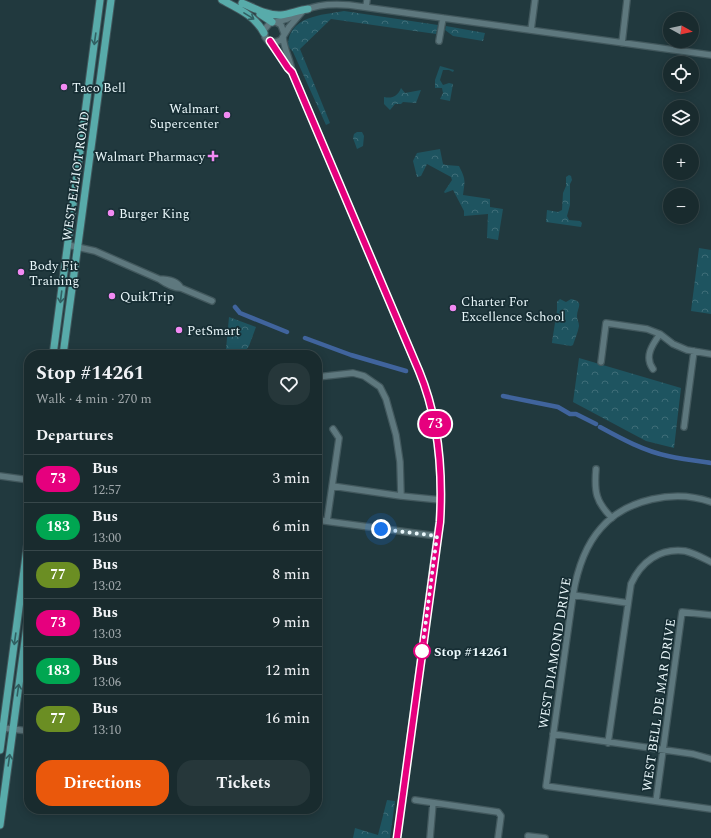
<!DOCTYPE html>
<meta charset="utf-8">
<style>
body{margin:0;font-family:Spectral,serif;background:#26373a;color:#f1f3f6;height:100vh;display:flex;flex-direction:column;font-size:15px;white-space:nowrap}
*{box-sizing:border-box;margin:0}
p{font-size:13px;color:#9fa7aa}
.icon{flex:none;width:22px;height:22px;fill:none;stroke:currentColor;stroke-width:2;stroke-linecap:round;stroke-linejoin:round}
.map{position:relative;flex:1;overflow:hidden}
.drawer{position:absolute;left:24px;top:350px;width:298px;height:464px;display:flex;flex-direction:column;background:#192b2e;border-radius:16px;box-shadow:0 2px 10px #0003,0 0 0 1px #37474a}
.drawer>*{flex:none}
.badge{padding:0 8px;border-radius:13px;font-size:14px;line-height:26px}
.needle{width:26px;rotate:98deg}
.controls{position:absolute;left:663px;top:12px;display:grid;gap:8px}
.controls a{display:grid;place-items:center;width:36px;height:36px;border-radius:50%;background:#192b2e;box-shadow:0 2px 10px #0003,0 0 0 1px #37474a;font-size:20px}
.you{position:absolute;width:20px;height:20px;margin:-10px;border:3px solid #fff;border-radius:50%;background:#1a73e8;box-shadow:0 0 0 6px #1a73e833}
.map>.badge{position:absolute;translate:-50% -50%;box-shadow:0 0 0 2px #fff}
h2{padding:0 12px;font-size:15px;line-height:36px}
.round{display:grid;place-items:center;flex:none;width:42px;height:42px;border-radius:16px;background:#26373a}
.headline{display:flex;align-items:center;justify-content:space-between;height:68px;padding:0 12px}
h1{font-size:19px;font-weight:700;line-height:30px}
.primary-button{display:flex;gap:8px;margin-top:auto;padding:8px 12px}
.primary-button a{flex:1;height:46px;border-radius:16px;background:#ea580c;color:#fff;font-size:16px;font-weight:700;line-height:46px;text-align:center}
.primary-button a+a{background:#26373a;color:#f1f3f6}
ul{padding:0;list-style:none}
li{display:flex;align-items:center;gap:12px;height:48px;padding:0 12px;border-top:1px solid #37474a}
li div{flex:1}
li b{display:block;font-size:15px}
li em{font-style:normal}
li .badge{min-width:44px;font-weight:700;text-align:center}
.map>svg:first-child{display:block}
.forest{fill:url(#forest-crowns)}
.lines{fill:none;stroke-linecap:round;stroke-linejoin:round}
.canal{stroke:#40649d;stroke-width:4.5}
.minor-casing{stroke:#42585d;stroke-width:8}
.major-casing{stroke:#42585d;stroke-width:9}
.minor{stroke:#5e787e;stroke-width:5.5}
.major{stroke:#58abaa;stroke-width:7}
.oneway{stroke:#316063}
.line-casing{stroke:#fff;stroke-width:9}
.line{stroke:#e6007e;stroke-width:6}
.walk{stroke:#eaf8fb;stroke-width:4;stroke-dasharray:0 7.2}
.poi-dot{fill:#f28af3;stroke:#172e34;stroke-width:1.5}
.stop-dot{fill:#fff;stroke:#e6007e;stroke-width:2}
.labels{text-anchor:middle;stroke-width:3.5;stroke-linejoin:round;paint-order:stroke}
.poi-label{font-size:13px;fill:#eaf8fb;stroke:#172e34;text-anchor:start}
.street-label{font-size:13px;fill:#eaf8fb;stroke:#172e34}
.stop-label{font-size:13px;font-weight:bold;fill:#eaf8fb;stroke:#172e34;text-anchor:start}
</style>
<div class="map">
<svg width="711" height="838" viewBox="0 0 711 838">
<defs>
<pattern id="forest-crowns" width="20" height="18" patternUnits="userSpaceOnUse"><rect width="20" height="18" fill="#1e5460"/><path d="M2 6a3 3 0 1 1 6 0M12 15a3 3 0 1 1 6 0" fill="none" stroke="#3f6d78"/></pattern>
</defs>
<rect width="100%" height="100%" fill="#21393e"/>
<path class="forest" d="M 344,11 L 438,25 L 436,34 L 331,19 L 300,49 L 330,123 L 326,125 L 293,52 L 288,46 C 288,16 322,15 344,11 Z
M 446,26 L 485,33 L 483,41 L 453,36 L 445,30 Z
M 440,66 L 454,70 L 453,72 L 449,70 L 443,70 L 440,80 L 443,85 L 449,83 L 453,84 L 450,101 L 440,99 L 443,93 L 442,88 L 435,88 L 435,80 Z
M 401,88 L 405,93 L 421,90 L 416,103 L 403,102 L 401,104 L 395,104 L 390,110 L 384,104 L 384,97 C 392,99 398,96 401,88 Z
M 357,132 L 362,132 L 364,136 L 363,146 L 357,149 L 353,138 L 354,134 Z
M 440,149 L 443,164 L 446,165 L 459,166 C 466,180 465,180 463,195 L 490,199 L 490,207 L 503,209 L 498,240 L 487,238 L 488,214 L 464,216 L 464,211 L 453,190 L 445,193 L 444,192 L 452,180 L 451,177 L 427,164 L 421,176 L 417,177 L 413,161 L 417,153 Z
M 569,175 L 571,176 L 572,180 L 570,184 L 570,205 L 567,216 L 569,220 L 580,221 L 582,223 L 581,227 L 546,222 L 547,210 L 558,212 L 562,210 L 563,193 L 566,186 L 566,177 Z
M 699,248 L 711,250 L 711,314 L 691,311 Z
M 560,299 L 566,302 L 571,299 C 585,302 577,307 577,316 C 577,320 579,322 579,326 C 578,332 575,339 573,345 L 571,346 L 552,343 L 552,342 L 557,310 L 557,302 Z
M 229,317 L 256,327 L 249,346 L 244,353 L 226,349 Z
M 579,358 L 681,388 L 674,448 L 646,441 L 573,402 Z
M 387,800 L 395,801 L 390,838 L 353,838 L 355,828 L 378,835 Z"/>
<g class="lines">
<path class="canal" d="M 235,307 L 240,313 L 287,332
M 305,338 L 351,355 L 406,371
M 503,396 L 558,407 L 570,414 L 576,414 L 596,424
M 600,427 C 622,439 644,451 668,456 C 682,459 697,461 711,463"/>
<defs>
<path id="minor" d="M 366,7 L 367,0
M 306,10 C 318,4 335,4 349,5 L 711,55
M 276,22 L 287,19 L 298,13
M 531,30 L 535,0
M 284,33 L 281,25 L 276,22 L 270,23 L 264,30 L 265,37 L 281,57 L 288,68 L 292,72
M 283,37 C 284,50 291,60 292,72 L 422,379 C 439,426 443,473 439,522 L 397,838
M 270,41 L 276,42 L 281,40 L 289,27 L 302,12
M 439,41 L 443,18
M 622,43 L 627,0
M 68,245 L 95,251 L 159,279 C 166,284 173,288 181,288 L 212,301
M 159,279 C 168,279 177,281 181,288
M 601,362 L 606,323 L 647,329 L 660,334 L 673,344 L 687,350 L 711,354
M 653,369 C 644,357 652,345 660,334
M 317,377 L 353,373 L 364,376 L 380,387 L 386,399 L 396,435 L 400,462 L 401,496
M 684,427 L 694,351
M 596,469 C 594,492 596,502 612,518
M 0,476 L 29,480
M 332,486 L 401,496 L 441,500
M 711,502 C 675,489 626,499 601,528 C 584,547 577,571 573,595 L 546,786 L 711,809
M 317,520 L 437,536
M 327,521 L 339,438 L 333,429
M 573,595 L 628,603
M 3,728 L 29,731
M 553,734 L 693,754 L 711,759
M 608,743 L 631,584 C 641,562 659,548 685,551 C 694,553 703,558 711,562
M 415,800 L 498,812 L 501,816 L 498,838
M 656,801 L 682,612 L 711,615
M 528,836 L 545,838
M 430,838 L 433,803"/>
<path id="major" d="M 222,0 C 239,9 255,16 264,33
M 242,3 C 254,8 268,16 281,15 C 290,14 299,10 308,9
M 260,14 L 272,22
M 53,355 L 100,0
M 63,355 L 111,0
M 0,750 L 29,533
M 0,825 L 29,611"/>
</defs>
<use href="#minor" class="minor-casing"/>
<use href="#major" class="major-casing"/>
<use href="#minor" class="minor"/>
<use href="#major" class="major"/>
</g>
<defs><path id="oneway-shaft" d="M-6 0H5M1.5-3L5.5 0L1.5 3" fill="none" stroke-width="1.6" stroke-linecap="round" stroke-linejoin="round"/></defs>
<g class="oneway">
<use href="#oneway-shaft" transform="translate(249 16) rotate(32)"/>
<use href="#oneway-shaft" transform="translate(95 39) rotate(98)"/>
<use href="#oneway-shaft" transform="translate(61 297) rotate(97)"/>
<use href="#oneway-shaft" transform="translate(15 639) rotate(98)"/>
<use href="#oneway-shaft" transform="translate(18 690) rotate(-82)"/>
<use href="#oneway-shaft" transform="translate(9 760) rotate(-82)"/>
</g>
<g class="lines">
<defs>
<path id="line" d="M 270,41 L 288,68 L 292,72 L 419,371 C 439,419 443,470 440,522 L 397,838"/>
</defs>
<use href="#line" class="line-casing"/>
<use href="#line" class="line"/>
<path class="walk" d="M 381,529 L 437,536 L 422,651"/>
</g>
<g class="poi-dot">
<circle cx="64" cy="87" r="4"/>
<circle cx="227" cy="115" r="4"/>
<path d="M211 150h4v4h4v4h-4v4h-4v-4h-4v-4h4z"/>
<circle cx="111" cy="213" r="4"/>
<circle cx="21" cy="272" r="4"/>
<circle cx="112" cy="296" r="4"/>
<circle cx="453" cy="308" r="4"/>
<circle cx="179" cy="330" r="4"/>
</g>
<circle class="stop-dot" cx="422" cy="651" r="8"/>
<g class="labels">
<g class="poi-label">
<text x="72" y="92">Taco Bell</text>
<text x="219" y="113" text-anchor="end">Walmart<tspan x="219" dy="15">Supercenter</tspan></text>
<text x="205" y="161" text-anchor="end">Walmart Pharmacy</text>
<text x="119" y="218">Burger King</text>
<text x="29" y="270">Body Fit<tspan x="29" dy="15">Training</tspan></text>
<text x="120" y="301">QuikTrip</text>
<text x="461" y="306">Charter For<tspan x="461" dy="15">Excellence School</tspan></text>
<text x="187" y="335">PetSmart</text>
</g>
<g class="street-label">
<text transform="translate(75 176) rotate(-82)" y="5">WEST ELLIOT ROAD</text>
<text transform="translate(554 653) rotate(-81)" y="5">WEST DIAMOND DRIVE</text>
<text transform="translate(658 705) rotate(-82)" y="5">WEST BELL DE MAR DRIVE</text>
</g>
<g class="stop-label">
<text x="434" y="656">Stop #14261</text>
</g>
</g>
</svg>
<div class="controls">
<a><svg class="needle" viewBox="-14 -14 28 28"><path d="M0-13l5 13h-10z" fill="#e53935"/><path d="M0 13l5-13h-10z" fill="#9fa7aa"/></svg></a>
<a><svg class="icon" aria-label="locate" viewBox="0 0 24 24"><circle cx="12" cy="12" r="6"/><path d="M12 2v4M12 18v4M2 12h4M18 12h4"/></svg></a>
<a><svg class="icon" aria-label="layers" viewBox="0 0 24 24"><path d="M12 4l9 5-9 5-9-5zM3 14l9 5 9-5"/></svg></a>
<a>+</a>
<a>−</a>
</div>
<div class="you" style="left:381px;top:529px"></div>
<b class="badge" style="left:435px;top:424px;background:#e6007e;color:#fff">73</b>
<section class="drawer">
<div class="headline"><div><h1>Stop #14261</h1><p>Walk · 4 min · 270 m</p></div><a class="round"><svg class="icon" aria-label="heart" viewBox="0 0 24 24"><path d="M12 20l-8-8c-3-5 5-10 8-4 3-6 11-1 8 4z"/></svg></a></div>
<h2>Departures</h2>
<ul>
<li><span class="badge" style="background:#e6007e;color:#fff">73</span><div><b>Bus</b><p>12:57</p></div><em>3 min</em></li>
<li><span class="badge" style="background:#00a651;color:#fff">183</span><div><b>Bus</b><p>13:00</p></div><em>6 min</em></li>
<li><span class="badge" style="background:#6b8e23;color:#fff">77</span><div><b>Bus</b><p>13:02</p></div><em>8 min</em></li>
<li><span class="badge" style="background:#e6007e;color:#fff">73</span><div><b>Bus</b><p>13:03</p></div><em>9 min</em></li>
<li><span class="badge" style="background:#00a651;color:#fff">183</span><div><b>Bus</b><p>13:06</p></div><em>12 min</em></li>
<li><span class="badge" style="background:#6b8e23;color:#fff">77</span><div><b>Bus</b><p>13:10</p></div><em>16 min</em></li>
</ul>
<div class="primary-button"><a>Directions</a><a>Tickets</a></div>
</section>
</div>
